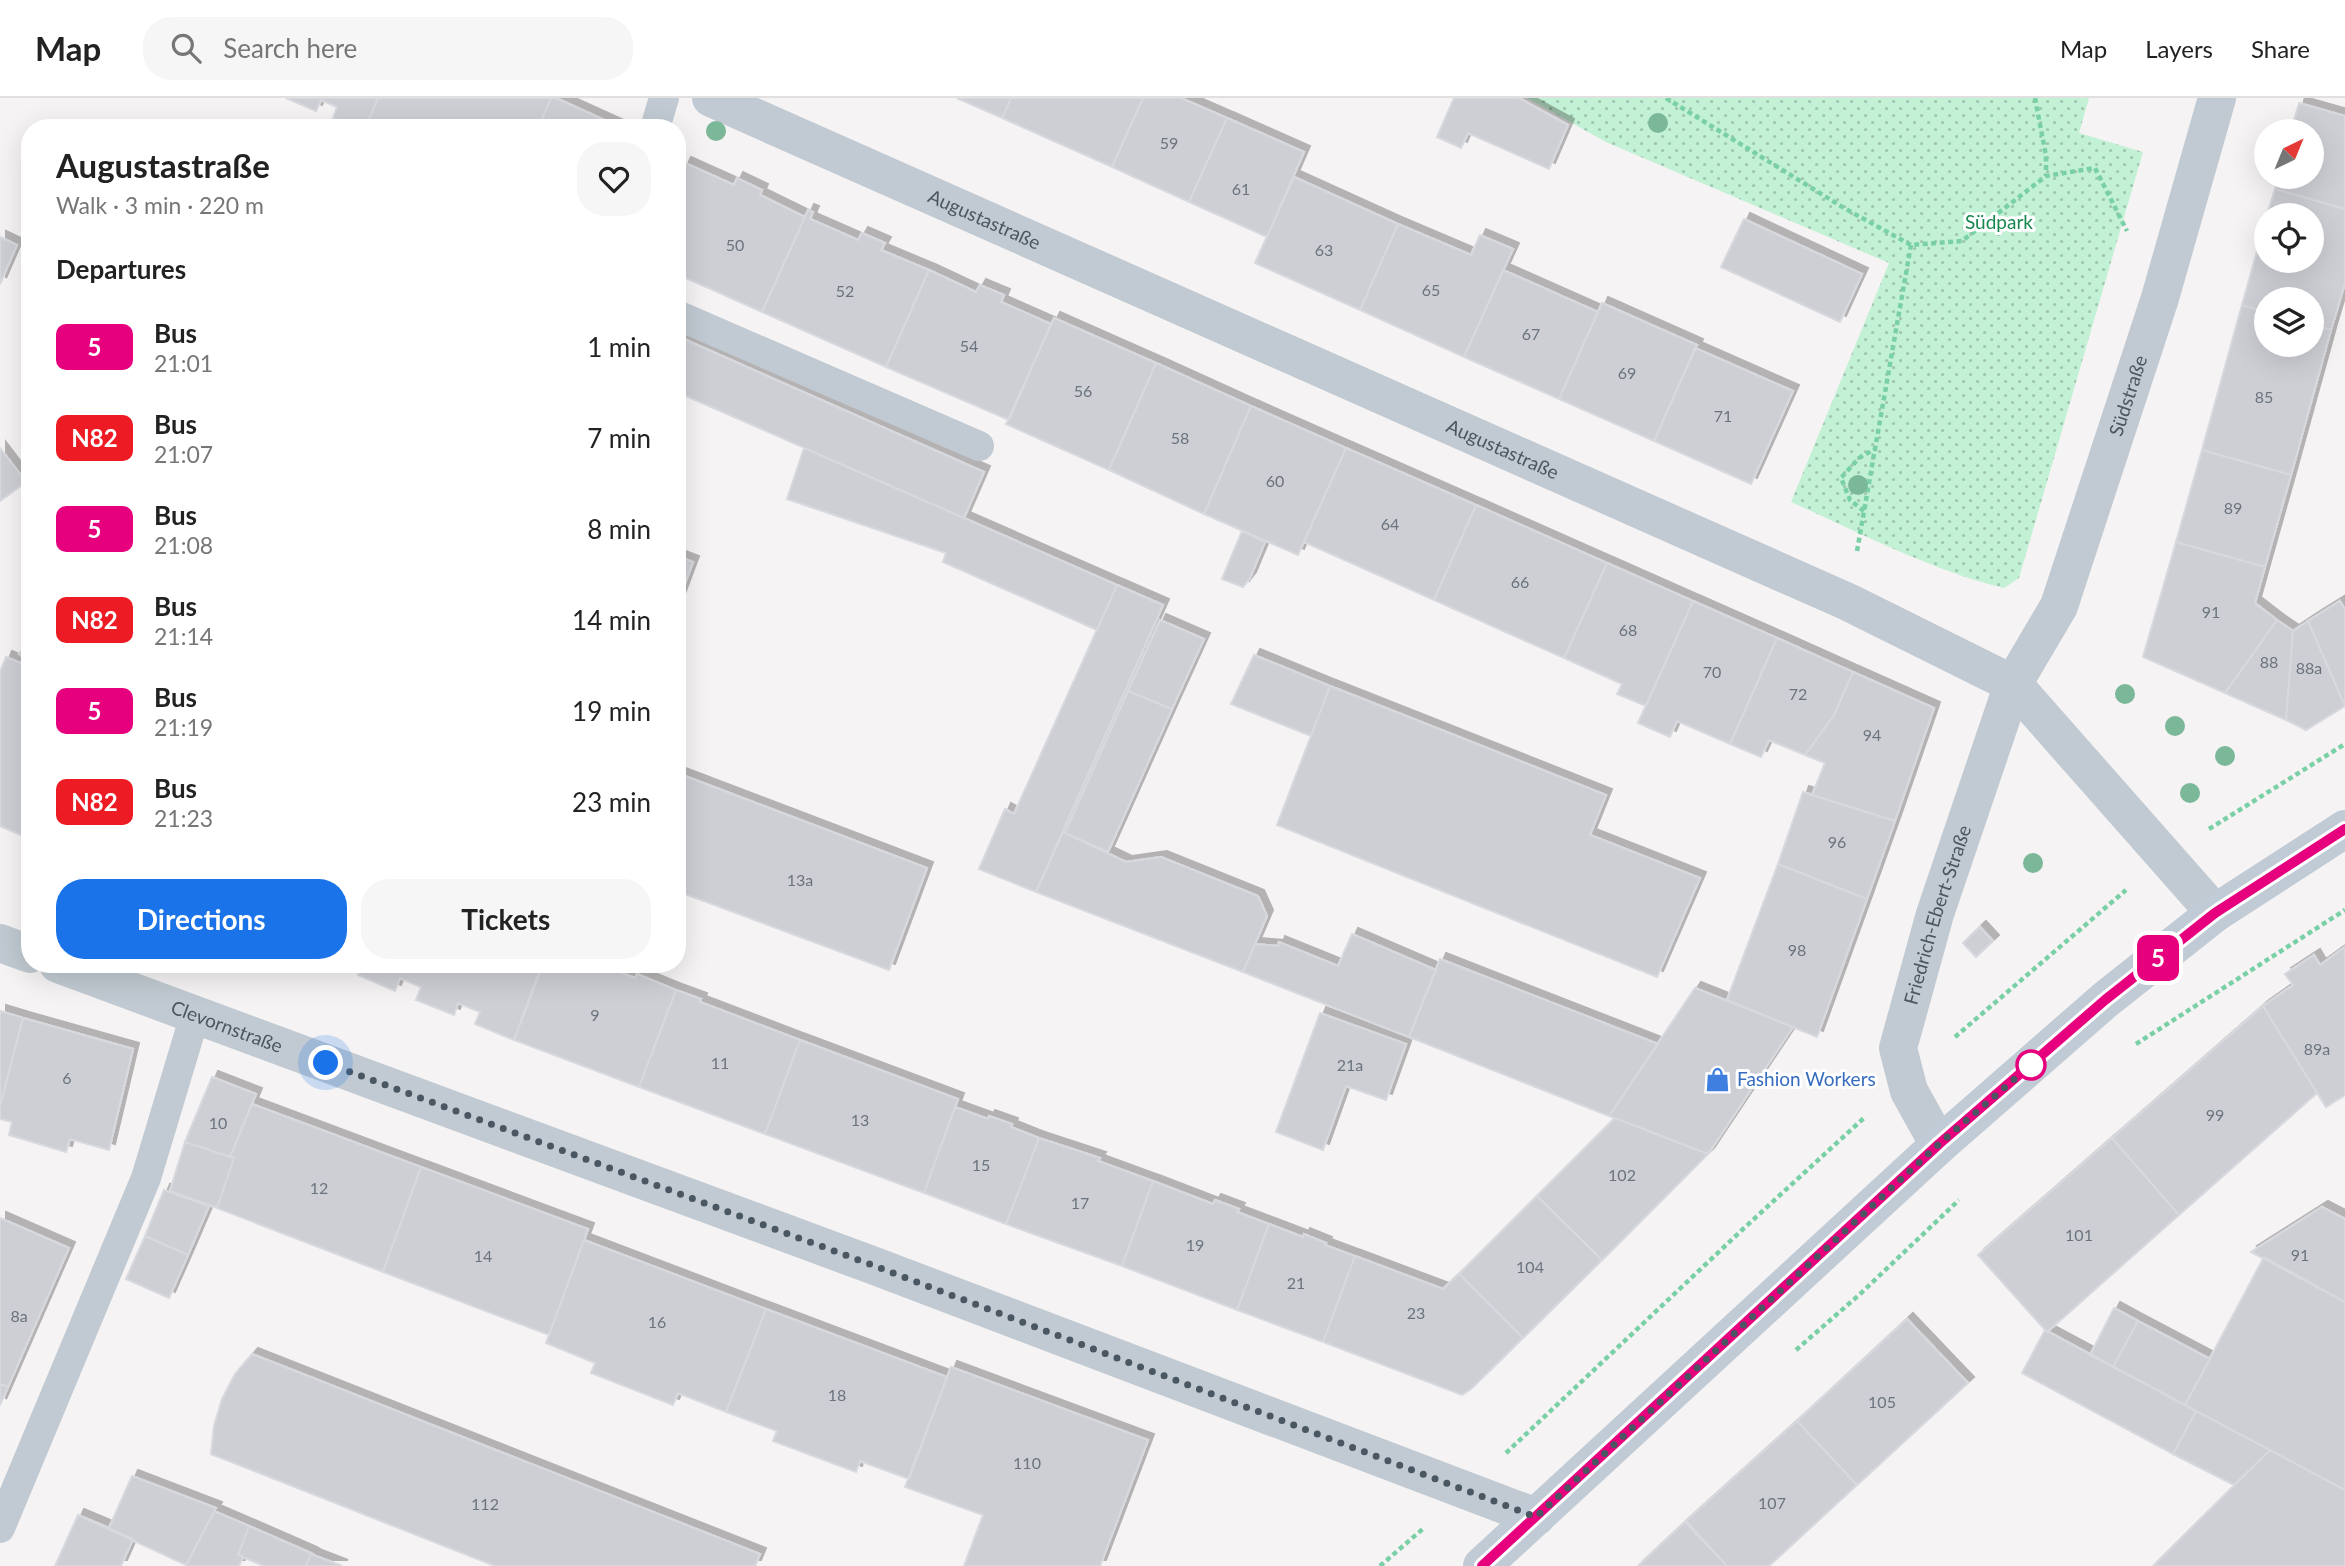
<!DOCTYPE html>
<meta charset="utf-8">
<style>
body{margin:0;font-family:Lato,sans-serif;background:#f6f6f6;color:#222;height:100vh;display:flex;flex-direction:column;font-size:26px;white-space:nowrap}
*{box-sizing:border-box;margin:0}
p{font-size:23px;color:#767676}
.icon{flex:none;width:38px;height:38px;fill:none;stroke:currentColor;stroke-width:2;stroke-linecap:round;stroke-linejoin:round}
.map{position:relative;flex:1;overflow:hidden}
.panel{position:absolute;left:21px;top:21px;width:665px;height:854px;display:flex;flex-direction:column;background:#fff;border-radius:28px;box-shadow:0 7px 28px #0002}
.panel>*{flex:none}
.badge{padding:0 14px;border-radius:10px;font-size:24px;line-height:46px}
.needle{width:46px;rotate:43deg}
.tools{position:absolute;left:2254px;top:21px;display:grid;gap:14px}
.tools a{display:grid;place-items:center;width:70px;height:70px;border-radius:50%;background:#fff;box-shadow:0 7px 28px #0002;font-size:35px}
.you{position:absolute;width:35px;height:35px;margin:-18px;border:5px solid #fff;border-radius:50%;background:#1a73e8;box-shadow:0 0 0 10px #1a73e833}
.map>.badge{position:absolute;translate:-50% -50%;box-shadow:0 0 0 4px #fff}
h2{padding:0 35px;font-size:26px;line-height:63px}
.round{display:grid;place-items:center;flex:none;width:74px;height:74px;border-radius:28px;background:#f6f6f6}
.head{display:flex;align-items:center;justify-content:space-between;height:119px;padding:0 35px}
h1{font-size:33px;font-weight:700;line-height:52px}
.action{display:flex;gap:14px;margin-top:auto;padding:14px 35px}
.action a{flex:1;height:80px;border-radius:28px;background:#1a73e8;color:#fff;font-size:28px;font-weight:700;line-height:80px;text-align:center}
.action a+a{background:#f6f6f6;color:#222}
ul{padding:0;list-style:none}
li{display:flex;align-items:center;gap:21px;height:91px;padding:0 35px}
li div{flex:1}
li b{display:block;font-size:26px}
li em{font-style:normal}
li .badge{min-width:77px;font-weight:700;text-align:center}
header{display:flex;align-items:center;gap:42px;box-sizing:border-box;height:98px;padding:0 35px;background:#fff;border-bottom:2px solid #e0e0e0}
header strong{font-size:33px}
nav{display:flex;gap:38px;margin-inline-start:auto;font-size:24px}
.search{width:490px;height:63px;background:#f6f6f6;display:flex;align-items:center;gap:18px;box-sizing:border-box;padding:0 24px;border-radius:28px;color:#767676;font-size:26px}
.map>svg:first-child{display:block}
.park{fill:url(#park-dots)}
.building{fill:#cdcfd5;stroke:#d7d9de;stroke-width:2;filter:url(#shadow)}
.lines{fill:none;stroke-linecap:round;stroke-linejoin:round}
.path{stroke:#7ad0a6;stroke-width:4.5;stroke-dasharray:5 3.5;stroke-linecap:butt}
.lane{stroke:#c1cad2;stroke-width:30}
.street{stroke:#c1cad2;stroke-width:38}
.secondary{stroke:#c1cbd6;stroke-width:38}
.tree{fill:#7bb799}
.line-casing{stroke:#fff;stroke-width:16}
.line{stroke:#e6007e;stroke-width:10}
.walk{stroke:#4a5661;stroke-width:7;stroke-dasharray:0 12.6}
.stop-dot{fill:#fff;stroke:#e6007e;stroke-width:3.5}
.labels{text-anchor:middle;stroke-width:6;stroke-linejoin:round;paint-order:stroke}
.number-label{font-size:16px;fill:#6b747e}
.street-label{font-size:19px;fill:#4a5661;stroke:#fff}
.park-label{font-size:19px;fill:#17864f;stroke:#fff}
.shop-label{font-size:19px;fill:#366cbe;stroke:#fff;text-anchor:start}
</style>
<header>
<strong>Map</strong>
<div class="search"><svg class="icon" aria-label="search" viewBox="0 0 24 24"><circle cx="10" cy="10" r="6"/><path d="M15 15l6 6"/></svg>Search here</div>
<nav><a>Map</a><a>Layers</a><a>Share</a></nav>
</header>
<div class="map">
<svg width="2345" height="1468" viewBox="0 0 2345 1468">
<defs>
<pattern id="park-dots" width="8" height="8" patternUnits="userSpaceOnUse" patternTransform="scale(1.75)"><rect width="8" height="8" fill="#c3f1d5"/><path d="M2 2h.1M6 6h.1" fill="none" stroke="#a0c6b0" stroke-width="1.8" stroke-linecap="round"/></pattern>
<filter id="shadow"><feDropShadow dx="6" dy="-6" stdDeviation="0" flood-color="#0004"/></filter>
</defs>
<rect width="100%" height="100%" fill="#f5f3f3"/>
<path class="park" d="M 1527,0 L 2089,0 L 2079,35 L 2143,54 L 2019,480 L 2004,490 C 1930,472 1861,435 1791,404 L 1889,165 L 1606,44 Z"/>
<path class="building" d="M 286,0 L 378,0 L 365,30 L 354,30 L 333,20 L 337,9 L 321,2 L 316,13 Z
M 378,0 L 551,0 L 538,30 L 365,30 Z
M 551,0 L 556,0 L 622,30 L 538,30 Z
M 957,0 L 1011,0 L 1002,20 Z
M 1011,0 L 1143,0 L 1112,69 L 1002,20 Z
M 1143,0 L 1181,0 L 1227,20 L 1189,104 L 1112,69 Z
M 1454,0 L 1519,0 L 1568,27 L 1549,71 L 1468,35 L 1461,50 L 1437,39 Z
M 2299,5 L 2345,18 L 2345,111 L 2275,91 L 2278,79 L 2312,79 L 2312,33 L 2291,33 Z
M 1227,20 L 1304,54 L 1267,139 L 1189,104 Z
M 685,65 L 734,87 L 737,80 L 762,92 L 760,97 L 805,119 L 762,214 L 677,176 L 677,82 Z
M 1294,79 L 1398,126 L 1360,212 L 1255,165 Z
M 2275,91 L 2345,111 L 2345,185 L 2331,232 L 2312,226 L 2312,201 L 2266,201 L 2266,214 L 2242,207 L 2266,121 L 2266,163 L 2312,163 L 2312,117 L 2267,117 Z
M 808,112 L 813,114 L 810,121 L 858,142 L 862,135 L 885,145 L 881,152 L 929,172 L 886,269 L 762,214 Z
M 1744,121 L 1862,176 L 1840,224 L 1721,169 Z
M 1398,126 L 1471,157 L 1480,137 L 1513,151 L 1464,259 L 1360,212 Z
M 0,139 L 17,147 L 0,186 Z
M 929,172 L 976,194 L 980,187 L 1004,197 L 1001,204 L 1051,226 L 1009,322 L 886,269 Z
M 1503,172 L 1598,214 L 1559,301 L 1464,259 Z
M 1602,205 L 1697,247 L 1654,343 L 1559,301 Z
M 2242,207 L 2266,214 L 2266,247 L 2312,247 L 2312,226 L 2331,232 L 2291,377 L 2202,352 Z
M 1054,220 L 1156,265 L 1109,372 L 1006,326 Z
M 677,238 L 984,374 L 964,420 L 677,294 Z
M 1695,250 L 1793,293 L 1751,386 L 1654,343 Z
M 1156,265 L 1251,308 L 1204,416 L 1109,372 Z
M 1251,308 L 1346,350 L 1298,457 L 1204,416 Z
M 0,350 L 26,384 L 0,403 Z
M 804,350 L 1117,487 L 1097,532 L 943,464 L 946,455 L 787,401 Z
M 1346,350 L 1476,407 L 1434,502 L 1304,444 Z
M 2202,352 L 2291,377 L 2265,469 L 2176,444 Z
M 1476,407 L 1607,465 L 1564,560 L 1434,502 Z
M 1242,433 L 1265,444 L 1250,480 L 1243,489 L 1222,481 Z
M 2176,444 L 2265,469 L 2255,505 L 2277,522 L 2225,595 L 2143,559 Z
M 677,458 L 693,464 L 677,507 Z
M 1607,465 L 1693,503 L 1646,608 L 1617,596 L 1622,586 L 1564,560 Z
M 1117,487 L 1163,507 L 1036,794 L 979,771 L 1005,711 L 1014,716 Z
M 1693,503 L 1777,540 L 1730,646 L 1677,623 L 1670,639 L 1638,625 Z
M 2340,503 L 2345,512 L 2345,608 L 2308,523 Z
M 1160,522 L 1204,541 L 1172,611 L 1128,593 Z
M 2277,522 L 2293,533 L 2286,622 L 2225,595 Z
M 2308,523 L 2345,608 L 2306,632 L 2286,622 L 2293,533 Z
M 1777,540 L 1853,574 L 1834,617 L 1805,657 L 1769,642 L 1761,659 L 1730,646 Z
M 30,541 L 30,563 L 19,556 Z
M 1254,557 L 1330,588 L 1311,638 L 1231,606 Z
M 6,559 L 30,569 L 30,741 L 0,728 L 0,574 Z
M 1853,574 L 1934,610 L 1895,723 L 1812,697 L 1825,665 L 1805,657 L 1834,617 Z
M 1330,588 L 1606,697 L 1590,737 L 1700,780 L 1657,879 L 1277,727 Z
M 1128,593 L 1172,611 L 1108,754 L 1065,735 Z
M 677,675 L 927,770 L 889,872 L 677,793 Z
M 1803,694 L 1895,723 L 1867,801 L 1778,766 Z
M 1063,734 L 1126,764 L 1161,759 L 1258,798 L 1267,818 L 1243,874 L 1036,794 Z
M 1778,766 L 1867,801 L 1817,939 L 1727,902 Z
M 1980,829 L 1993,843 L 1976,859 L 1963,845 Z
M 1352,836 L 1436,872 L 1409,939 L 1243,874 L 1255,846 L 1278,848 L 1279,844 L 1338,868 Z
M 2345,849 L 2345,997 L 2326,1009 L 2263,908 L 2293,887 L 2285,876 L 2314,857 L 2320,867 Z
M 1440,861 L 1658,946 L 1609,1018 L 1409,939 Z
M 363,866 L 520,866 L 539,874 L 514,942 L 475,926 L 480,914 L 458,905 L 454,917 L 416,902 L 421,889 L 400,880 L 395,893 L 358,877 Z
M 543,866 L 598,866 L 635,880 L 637,876 L 676,892 L 639,989 L 514,942 Z
M 1695,890 L 1793,929 L 1708,1056 L 1609,1018 Z
M 676,892 L 701,901 L 700,904 L 800,942 L 765,1036 L 639,989 Z
M 2263,908 L 2317,995 L 2179,1117 L 2112,1040 Z
M 0,913 L 23,920 L 0,1008 Z
M 1320,915 L 1406,946 L 1386,1002 L 1346,988 L 1323,1052 L 1276,1034 Z
M 23,920 L 133,951 L 109,1052 L 70,1041 L 66,1054 L 9,1037 L 12,1024 L 0,1021 L 0,1008 Z
M 800,942 L 958,1001 L 924,1095 L 765,1036 Z
M 212,979 L 256,996 L 230,1059 L 185,1044 Z
M 252,1006 L 421,1069 L 383,1174 L 217,1110 L 234,1060 L 230,1059 Z
M 955,1009 L 988,1021 L 989,1018 L 1012,1026 L 1011,1029 L 1039,1040 L 1006,1126 L 924,1095 Z
M 1615,1020 L 1708,1056 L 1602,1162 L 1537,1098 Z
M 1039,1040 L 1100,1060 L 1098,1063 L 1153,1083 L 1122,1168 L 1006,1126 Z
M 2112,1040 L 2179,1117 L 2047,1234 L 1978,1157 Z
M 185,1044 L 234,1060 L 217,1110 L 170,1093 Z
M 421,1069 L 588,1131 L 549,1237 L 383,1174 Z
M 1153,1083 L 1213,1106 L 1215,1102 L 1239,1111 L 1237,1114 L 1269,1126 L 1237,1212 L 1122,1168 Z
M 164,1092 L 209,1108 L 188,1157 L 145,1138 Z
M 1537,1098 L 1602,1162 L 1523,1240 L 1459,1176 Z
M 2322,1109 L 2345,1121 L 2345,1204 L 2251,1154 Z
M 0,1120 L 69,1150 L 8,1289 L 0,1286 Z
M 1269,1126 L 1303,1139 L 1304,1136 L 1326,1145 L 1325,1147 L 1355,1158 L 1323,1244 L 1237,1212 Z
M 145,1138 L 188,1157 L 169,1200 L 126,1181 Z
M 584,1142 L 766,1211 L 726,1314 L 678,1295 L 673,1307 L 591,1275 L 595,1265 L 546,1245 Z
M 1355,1158 L 1443,1191 L 1459,1176 L 1523,1240 L 1471,1291 L 1462,1297 L 1323,1244 Z
M 2264,1159 L 2345,1204 L 2345,1392 L 2185,1307 Z
M 2114,1210 L 2138,1223 L 2113,1269 L 2090,1257 Z
M 766,1211 L 947,1279 L 909,1381 L 860,1363 L 856,1374 L 773,1343 L 777,1333 L 726,1314 Z
M 1907,1221 L 1968,1285 L 1857,1387 L 1797,1323 Z
M 2138,1223 L 2210,1261 L 2185,1307 L 2113,1269 Z
M 2045,1232 L 2196,1313 L 2173,1356 L 2022,1275 Z
M 252,1256 L 760,1456 L 755,1468 L 495,1468 L 211,1356 L 214,1328 L 222,1301 L 235,1276 Z
M 951,1269 L 1148,1342 L 1100,1468 L 964,1468 L 983,1417 L 905,1389 Z
M 0,1286 L 8,1289 L 0,1307 Z
M 2196,1313 L 2270,1352 L 2234,1387 L 2173,1356 Z
M 1797,1323 L 1857,1387 L 1769,1468 L 1727,1468 L 1686,1423 Z
M 2270,1352 L 2345,1392 L 2345,1468 L 2153,1468 Z
M 132,1378 L 216,1410 L 186,1467 L 78,1417 L 109,1430 Z
M 214,1413 L 249,1428 L 238,1457 L 243,1459 L 239,1468 L 186,1468 Z
M 78,1417 L 133,1441 L 121,1468 L 55,1468 Z
M 1685,1424 L 1727,1468 L 1638,1468 Z
M 249,1428 L 311,1455 L 306,1468 L 264,1468 L 238,1457 Z
M 311,1455 L 316,1458 L 342,1468 L 306,1468 Z"/>
<g class="lines">
<path class="path" d="M 1666,0 L 1844,110 L 1911,147 L 1962,143 L 2046,78 L 2095,70 L 2127,133
M 2035,0 L 2046,58 L 2046,78
M 1864,413 L 1850,402 L 1841,380 L 1859,360 L 1875,351
M 1857,453 L 1911,147
M 2209,731 L 2345,646
M 1955,939 L 2126,792
M 2136,946 L 2345,812
M 1796,1252 L 1859,1197 L 1959,1102
M 1506,1355 L 1742,1132 L 1865,1019
M 1380,1468 L 1425,1429"/>
<path class="lane" d="M 655,30 L 664,0
M 677,217 L 979,348
M 0,1430 L 146,1080 L 195,917"/>
<g class="street">
<path id="s1" d="M 711,0 L 1848,504 L 2013,586 L 2215,815"/>
<path d="M 0,845 L 30,856"/>
<path id="s2" d="M 58,866 L 872,1167 L 1536,1419"/>
<path id="s3" d="M 1939,1047 L 1909,993 L 1898,950 L 1935,816 L 2013,586 L 2059,508 L 2160,200 L 2217,0"/>
</g>
<path class="secondary" d="M 1482,1468 L 1939,1047 L 2105,902 L 2215,815 L 2345,731"/>
</g>
<g class="tree">
<circle cx="1658" cy="25" r="10"/>
<circle cx="716" cy="33" r="10"/>
<circle cx="1858" cy="387" r="10"/>
<circle cx="2125" cy="596" r="10"/>
<circle cx="2175" cy="628" r="10"/>
<circle cx="2225" cy="658" r="10"/>
<circle cx="2190" cy="695" r="10"/>
<circle cx="2033" cy="765" r="10"/>
</g>
<g class="lines">
<defs>
<path id="line" d="M 1482,1468 L 1939,1046 L 2105,902 L 2215,815 L 2345,731"/>
</defs>
<use href="#line" class="line-casing"/>
<use href="#line" class="line"/>
<path class="walk" d="M 326,965 L 872,1167 L 1536,1419 L 1939,1046 L 2031,967"/>
</g>
<defs>
<symbol id="shop-bare" viewBox="-9 -9 18 18"><path d="M-5-2.5h2.3a2.7 3.5 0 0 1 5.4 0H5L5.5 6h-11ZM-1.5-2.5h3a1.5 2.3 0 0 0-3 0Z" fill="#3f7fe0" stroke="#fff" stroke-width="2.5" paint-order="stroke"/></symbol>
</defs>
<g fill-rule="evenodd">
<use href="#shop-bare" x="1700" y="964" width="35" height="35"/>
</g>
<circle class="stop-dot" cx="2031" cy="967" r="14"/>
<g class="labels">
<g class="number-label">
<text x="1169" y="51">59</text>
<text x="1241" y="97">61</text>
<text x="735" y="153">50</text>
<text x="1324" y="158">63</text>
<text x="1431" y="198">65</text>
<text x="845" y="199">52</text>
<text x="1531" y="242">67</text>
<text x="969" y="254">54</text>
<text x="1627" y="281">69</text>
<text x="1083" y="299">56</text>
<text x="2264" y="305">85</text>
<text x="1723" y="324">71</text>
<text x="1180" y="346">58</text>
<text x="1275" y="389">60</text>
<text x="2233" y="416">89</text>
<text x="1390" y="432">64</text>
<text x="1520" y="490">66</text>
<text x="2211" y="520">91</text>
<text x="1628" y="538">68</text>
<text x="2269" y="570">88</text>
<text x="2309" y="576">88a</text>
<text x="1712" y="580">70</text>
<text x="1798" y="602">72</text>
<text x="1872" y="643">94</text>
<text x="1837" y="750">96</text>
<text x="800" y="788">13a</text>
<text x="1797" y="858">98</text>
<text x="595" y="923">9</text>
<text x="2317" y="957">89a</text>
<text x="720" y="971">11</text>
<text x="1350" y="973">21a</text>
<text x="67" y="986">6</text>
<text x="2215" y="1023">99</text>
<text x="860" y="1028">13</text>
<text x="218" y="1031">10</text>
<text x="981" y="1073">15</text>
<text x="1622" y="1083">102</text>
<text x="319" y="1096">12</text>
<text x="1080" y="1111">17</text>
<text x="2079" y="1143">101</text>
<text x="1195" y="1153">19</text>
<text x="2300" y="1163">91</text>
<text x="483" y="1164">14</text>
<text x="1530" y="1175">104</text>
<text x="1296" y="1191">21</text>
<text x="1416" y="1221">23</text>
<text x="19" y="1224">8a</text>
<text x="657" y="1230">16</text>
<text x="837" y="1303">18</text>
<text x="1882" y="1310">105</text>
<text x="1027" y="1371">110</text>
<text x="1772" y="1411">107</text>
<text x="485" y="1412">112</text>
</g>
<g class="street-label">
<text dy="7" stroke="none"><textPath href="#s1" startOffset="299">Augustastraße</textPath></text>
<text dy="7" stroke="none"><textPath href="#s3" startOffset="800">Südstraße</textPath></text>
<text dy="7" stroke="none"><textPath href="#s1" startOffset="866">Augustastraße</textPath></text>
<text dy="7" stroke="none"><textPath href="#s3" startOffset="245">Friedrich-Ebert-Straße</textPath></text>
<text dy="7" stroke="none"><textPath href="#s2" startOffset="180">Clevornstraße</textPath></text>
</g>
<g class="park-label">
<text x="1999" y="131">Südpark</text>
</g>
<g class="shop-label">
<text x="1737" y="988">Fashion Workers</text>
</g>
</g>
</svg>
<div class="tools">
<a><svg class="needle" viewBox="-14 -14 28 28"><path d="M0-13l5 13h-10z" fill="#e53935"/><path d="M0 13l5-13h-10z" fill="#767676"/></svg></a>
<a><svg class="icon" aria-label="locate" viewBox="0 0 24 24"><circle cx="12" cy="12" r="6"/><path d="M12 2v4M12 18v4M2 12h4M18 12h4"/></svg></a>
<a><svg class="icon" aria-label="layers" viewBox="0 0 24 24"><path d="M12 4l9 5-9 5-9-5zM3 14l9 5 9-5"/></svg></a>
</div>
<div class="you" style="left:326px;top:965px"></div>
<b class="badge" style="left:2158px;top:860px;background:#e6007e;color:#fff">5</b>
<section class="panel">
<div class="head"><div><h1>Augustastraße</h1><p>Walk · 3 min · 220 m</p></div><a class="round"><svg class="icon" aria-label="heart" viewBox="0 0 24 24"><path d="M12 20l-8-8c-3-5 5-10 8-4 3-6 11-1 8 4z"/></svg></a></div>
<h2>Departures</h2>
<ul>
<li><span class="badge" style="background:#e6007e;color:#fff">5</span><div><b>Bus</b><p>21:01</p></div><em>1 min</em></li>
<li><span class="badge" style="background:#ed1c24;color:#fff">N82</span><div><b>Bus</b><p>21:07</p></div><em>7 min</em></li>
<li><span class="badge" style="background:#e6007e;color:#fff">5</span><div><b>Bus</b><p>21:08</p></div><em>8 min</em></li>
<li><span class="badge" style="background:#ed1c24;color:#fff">N82</span><div><b>Bus</b><p>21:14</p></div><em>14 min</em></li>
<li><span class="badge" style="background:#e6007e;color:#fff">5</span><div><b>Bus</b><p>21:19</p></div><em>19 min</em></li>
<li><span class="badge" style="background:#ed1c24;color:#fff">N82</span><div><b>Bus</b><p>21:23</p></div><em>23 min</em></li>
</ul>
<div class="action"><a>Directions</a><a>Tickets</a></div>
</section>
</div>
